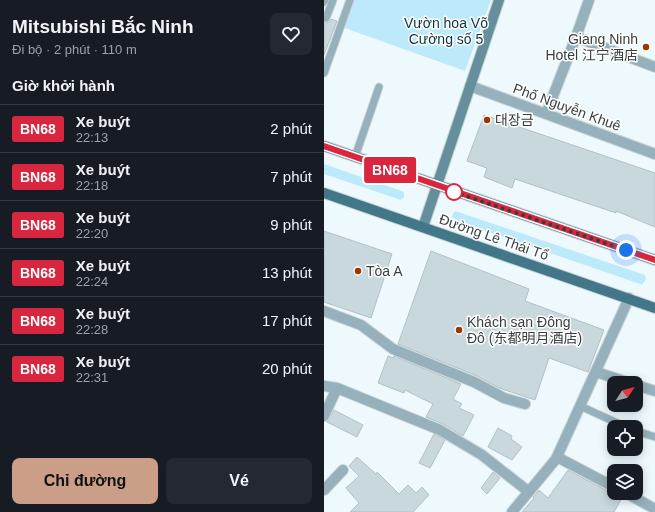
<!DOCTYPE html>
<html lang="vi">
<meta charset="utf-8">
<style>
body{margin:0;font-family:Arial,"Noto Sans SC","Noto Sans KR",sans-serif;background:#242831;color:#f1f3f6;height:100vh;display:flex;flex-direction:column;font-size:15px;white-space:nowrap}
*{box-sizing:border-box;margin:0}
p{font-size:13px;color:#9ea1a6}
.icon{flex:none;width:22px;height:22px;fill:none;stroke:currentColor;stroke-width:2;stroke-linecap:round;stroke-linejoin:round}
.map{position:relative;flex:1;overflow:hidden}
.details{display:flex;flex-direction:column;background:#171b24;width:324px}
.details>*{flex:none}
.badge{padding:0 8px;border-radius:3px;font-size:14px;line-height:26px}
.needle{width:26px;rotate:54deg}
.tools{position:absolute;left:283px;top:376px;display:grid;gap:8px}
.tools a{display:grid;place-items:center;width:36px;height:36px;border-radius:8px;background:#171b24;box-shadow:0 2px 10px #0003;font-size:20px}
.you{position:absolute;width:20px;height:20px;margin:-10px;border:3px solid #fff;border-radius:50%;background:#1a73e8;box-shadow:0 0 0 6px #1a73e833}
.map>.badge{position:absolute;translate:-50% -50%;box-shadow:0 0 0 2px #fff}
h2{padding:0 12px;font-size:15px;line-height:36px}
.round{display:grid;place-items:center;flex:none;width:42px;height:42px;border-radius:8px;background:#242831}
.headline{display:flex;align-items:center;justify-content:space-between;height:68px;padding:0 12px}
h1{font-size:19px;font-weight:700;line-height:30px}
.button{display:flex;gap:8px;margin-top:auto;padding:8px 12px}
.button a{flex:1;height:46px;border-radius:8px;background:#ca9e87;color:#111;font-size:16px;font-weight:700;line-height:46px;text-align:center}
.button a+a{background:#242831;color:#f1f3f6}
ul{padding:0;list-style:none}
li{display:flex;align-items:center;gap:12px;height:48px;padding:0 12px;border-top:1px solid #363941}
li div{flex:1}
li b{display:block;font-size:15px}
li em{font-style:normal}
li .badge{min-width:44px;font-weight:700;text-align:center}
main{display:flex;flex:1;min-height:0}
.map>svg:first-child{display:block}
.green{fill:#bdeafb}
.building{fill:#c9d8dd;stroke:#b2c1c6}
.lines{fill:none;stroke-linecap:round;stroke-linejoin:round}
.lane-casing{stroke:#c9d4d7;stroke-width:9}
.street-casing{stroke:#c9d4d7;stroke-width:12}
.secondary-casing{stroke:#c9d4d7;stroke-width:12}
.primary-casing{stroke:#c9d4d7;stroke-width:12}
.lane{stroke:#96b1bb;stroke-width:7}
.street{stroke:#96b1bb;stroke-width:10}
.secondary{stroke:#668f9e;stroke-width:10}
.primary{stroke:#427789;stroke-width:10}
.line-casing{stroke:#fff;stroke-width:9}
.line{stroke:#d7263d;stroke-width:6}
.walk{stroke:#383e40;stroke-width:4;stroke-dasharray:0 7.2}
.poi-dot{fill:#9b3700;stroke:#fff;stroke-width:1.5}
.stop-dot{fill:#fff;stroke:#d7263d;stroke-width:2}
.labels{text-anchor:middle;stroke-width:3;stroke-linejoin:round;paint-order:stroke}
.park-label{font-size:14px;fill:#0f2f39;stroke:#fff}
.poi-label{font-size:14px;fill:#383e40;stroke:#fff;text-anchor:start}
.street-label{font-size:14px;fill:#383e40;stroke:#fff}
</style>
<main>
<section class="details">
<div class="headline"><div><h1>Mitsubishi Bắc Ninh</h1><p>Đi bộ · 2 phút · 110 m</p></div><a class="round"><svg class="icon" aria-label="heart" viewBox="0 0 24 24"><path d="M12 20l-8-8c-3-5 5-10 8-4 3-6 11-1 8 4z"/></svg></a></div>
<h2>Giờ khởi hành</h2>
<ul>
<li><span class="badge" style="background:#d7263d;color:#fff">BN68</span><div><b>Xe buýt</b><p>22:13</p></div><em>2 phút</em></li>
<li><span class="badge" style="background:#d7263d;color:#fff">BN68</span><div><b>Xe buýt</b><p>22:18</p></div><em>7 phút</em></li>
<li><span class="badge" style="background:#d7263d;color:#fff">BN68</span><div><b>Xe buýt</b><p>22:20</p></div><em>9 phút</em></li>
<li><span class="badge" style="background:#d7263d;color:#fff">BN68</span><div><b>Xe buýt</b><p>22:24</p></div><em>13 phút</em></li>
<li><span class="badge" style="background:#d7263d;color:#fff">BN68</span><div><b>Xe buýt</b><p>22:28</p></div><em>17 phút</em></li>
<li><span class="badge" style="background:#d7263d;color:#fff">BN68</span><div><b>Xe buýt</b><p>22:31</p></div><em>20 phút</em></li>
</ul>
<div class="button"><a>Chỉ đường</a><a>Vé</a></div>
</section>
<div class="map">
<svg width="331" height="512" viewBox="0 0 331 512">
<rect width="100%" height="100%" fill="#edf9fd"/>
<path class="green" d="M 28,0 L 167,0 L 141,71 L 18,27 Z
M 0,164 L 78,191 L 80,193 L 80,197 L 76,200 L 74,199 L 0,174 Z
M 131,211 L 321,275 L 322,279 L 318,285 L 316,284 L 136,222 L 128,217 L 129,214 Z"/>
<path class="building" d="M 7,19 L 13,21 L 0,55 L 0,23 L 5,22 Z
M 160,115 L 331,173 L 331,227 L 292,211 L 292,213 L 191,179 L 188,188 L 160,177 L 163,168 L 143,161 Z
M 0,231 L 68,254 L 47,318 L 0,302 Z
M 107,251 L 205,289 L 201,301 L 280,330 L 264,372 L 225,358 L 211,400 L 175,388 L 153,376 L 74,344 Z
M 64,356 L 69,358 L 70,356 L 137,384 L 129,399 L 138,404 L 135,408 L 150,415 L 139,436 L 119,424 L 102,417 L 109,404 L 81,390 L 80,393 L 54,383 Z
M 10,410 L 39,425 L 33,437 L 3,422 Z
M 174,428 L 188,436 L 187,439 L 198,447 L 188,460 L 164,447 Z
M 110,434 L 121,440 L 106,468 L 95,463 Z
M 33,457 L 52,474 L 53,472 L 75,494 L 84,485 L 92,493 L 98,487 L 105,495 L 89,512 L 26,512 L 35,503 L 22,488 L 35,476 L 25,466 Z
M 244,470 L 287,493 L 296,494 L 298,498 L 290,512 L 198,512 L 210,498 L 209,497 L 215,490 L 224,498 Z
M 169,472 L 176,478 L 163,494 L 157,488 Z"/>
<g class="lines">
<defs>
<path id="lane" d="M 0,2 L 1,0
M 2,18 L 9,0
M 0,73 L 26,0
M 31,157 L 55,87
M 256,406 L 302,427
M 312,431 L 331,437"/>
<path id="street" d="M 252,37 L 331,67
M 146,86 L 331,154
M 222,114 L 252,37 L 265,0
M 0,311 L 37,325 L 69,349 L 150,382 L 180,398 L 201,404
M 272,372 L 306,383
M 312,385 L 331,391
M 0,386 L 13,388
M 0,416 L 13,388 L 116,430 L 158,455 L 205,492
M 233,457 L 290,487
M 0,490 L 19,470
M 302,493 L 331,509
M 188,512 L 232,459 L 305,298"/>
<path id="secondary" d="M 99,227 L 175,0"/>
<path id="primary" d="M 0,146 L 331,260
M 0,193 L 331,308"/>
</defs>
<use href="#lane" class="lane-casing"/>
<use href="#street" class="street-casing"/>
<use href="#secondary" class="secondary-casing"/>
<use href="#primary" class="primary-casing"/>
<use href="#lane" class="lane"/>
<use href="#street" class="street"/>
<use href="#secondary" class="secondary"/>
<use href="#primary" class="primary"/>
</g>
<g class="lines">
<defs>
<path id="line" d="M 0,146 L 331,260"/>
</defs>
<use href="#line" class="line-casing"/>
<use href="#line" class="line"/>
<path class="walk" d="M 130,192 L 127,191 L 302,250"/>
</g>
<g class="poi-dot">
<circle cx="322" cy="47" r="4"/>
<circle cx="163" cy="120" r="4"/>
<circle cx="34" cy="271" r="4"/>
<circle cx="135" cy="330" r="4"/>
</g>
<circle class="stop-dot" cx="130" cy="192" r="8"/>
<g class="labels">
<g class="park-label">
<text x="122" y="28">Vườn hoa Võ<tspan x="122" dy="16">Cường số 5</tspan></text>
</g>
<g class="poi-label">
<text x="314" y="44" text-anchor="end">Giang Ninh<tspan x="314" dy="16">Hotel 江宁酒店</tspan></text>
<text x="171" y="125">대장금</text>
<text x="42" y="276">Tòa A</text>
<text x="143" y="327">Khách sạn Đông<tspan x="143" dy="16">Đô (东都明月酒店)</tspan></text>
</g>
<g class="street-label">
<text transform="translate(243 107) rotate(20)" y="5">Phố Nguyễn Khuê</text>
<text transform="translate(170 237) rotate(19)" y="5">Đường Lê Thái Tổ</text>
</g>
</g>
</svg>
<div class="tools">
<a><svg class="needle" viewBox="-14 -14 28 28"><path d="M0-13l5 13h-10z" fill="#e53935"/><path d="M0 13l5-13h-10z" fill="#9ea1a6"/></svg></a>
<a><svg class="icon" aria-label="locate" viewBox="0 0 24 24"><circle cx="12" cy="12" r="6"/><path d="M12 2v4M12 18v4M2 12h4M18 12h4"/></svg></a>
<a><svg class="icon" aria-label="layers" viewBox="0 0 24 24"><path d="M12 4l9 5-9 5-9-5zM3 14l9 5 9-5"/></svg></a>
</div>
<div class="you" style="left:302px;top:250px"></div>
<b class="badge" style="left:66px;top:170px;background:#d7263d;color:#fff">BN68</b>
</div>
</main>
